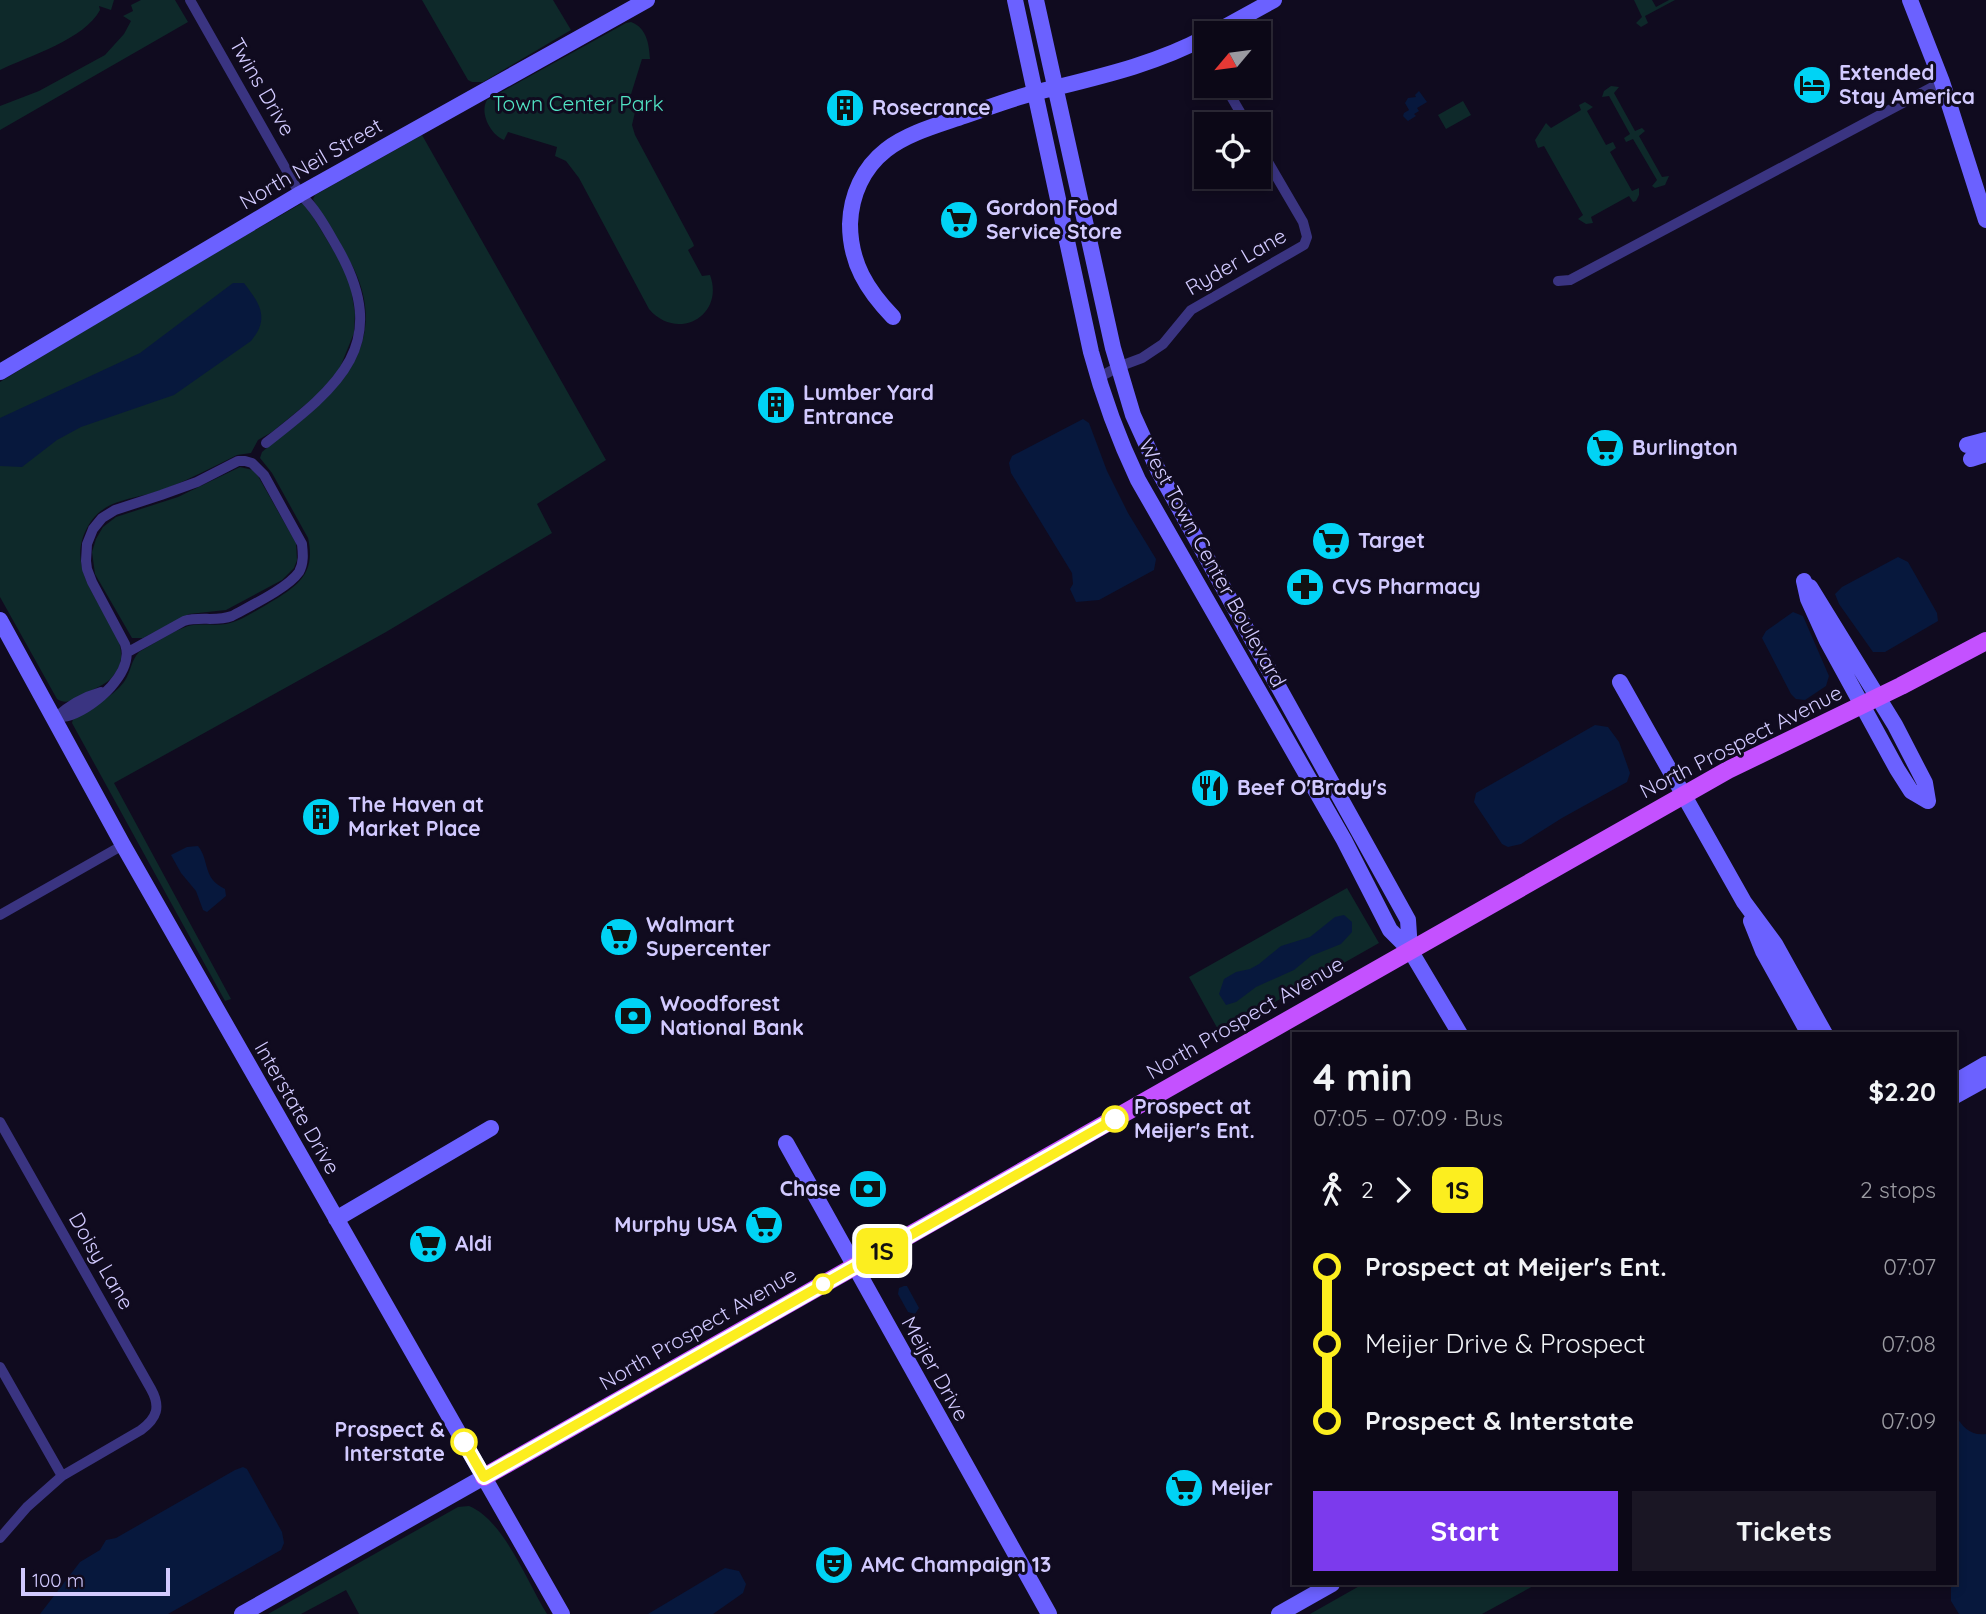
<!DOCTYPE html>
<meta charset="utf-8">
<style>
body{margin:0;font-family:Quicksand,sans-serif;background:#1a1624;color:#f1f3f6;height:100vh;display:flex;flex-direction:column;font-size:26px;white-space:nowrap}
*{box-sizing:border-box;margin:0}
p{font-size:23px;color:#9a9aa1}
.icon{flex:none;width:38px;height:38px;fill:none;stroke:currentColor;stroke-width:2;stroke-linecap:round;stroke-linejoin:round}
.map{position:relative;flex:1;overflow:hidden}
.sheet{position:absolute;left:1292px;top:1032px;width:665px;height:553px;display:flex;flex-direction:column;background:#0c0817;border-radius:0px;box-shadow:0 4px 10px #0003,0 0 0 2px #2c2936}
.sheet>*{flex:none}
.badge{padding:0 14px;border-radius:10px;font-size:24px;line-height:46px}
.needle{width:46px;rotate:241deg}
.buttons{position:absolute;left:1194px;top:21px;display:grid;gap:14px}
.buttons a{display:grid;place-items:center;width:77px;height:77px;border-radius:0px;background:#0c0817;box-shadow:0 4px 10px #0003,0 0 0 2px #2c2936;font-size:35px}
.scale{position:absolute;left:21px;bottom:18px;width:149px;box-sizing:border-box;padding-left:7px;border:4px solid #d2caff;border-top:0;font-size:19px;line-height:24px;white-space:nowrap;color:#d2caff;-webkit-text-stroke:5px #100b1f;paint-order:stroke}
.map>.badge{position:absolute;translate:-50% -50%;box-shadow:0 0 0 4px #fff}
.legs{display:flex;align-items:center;gap:10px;height:77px;padding:0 21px;font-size:23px}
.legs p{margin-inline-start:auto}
.headline{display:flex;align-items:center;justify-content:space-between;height:119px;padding:0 21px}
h1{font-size:38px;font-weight:700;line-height:52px}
.cta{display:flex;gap:14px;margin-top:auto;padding:14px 21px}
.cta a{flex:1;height:80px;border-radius:0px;background:#7c3aed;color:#fff;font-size:28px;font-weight:700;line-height:80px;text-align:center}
.cta a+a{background:#1a1624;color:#f1f3f6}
ul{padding:0 21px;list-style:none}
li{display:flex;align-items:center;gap:24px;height:77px;font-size:26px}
li i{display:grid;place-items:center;width:10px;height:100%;margin:0 9px;background:currentColor}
li i::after{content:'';width:18px;height:18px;margin:-9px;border:5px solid;border-radius:50%;background:#0c0817}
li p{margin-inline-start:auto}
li:first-child i{background:linear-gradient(#0000 50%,currentColor 0)}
li:last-child i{background:linear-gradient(currentColor 50%,#0000 0)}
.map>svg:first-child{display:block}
.green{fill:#0e292a}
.water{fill:#07183d}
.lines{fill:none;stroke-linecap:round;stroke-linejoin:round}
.street{stroke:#3a3481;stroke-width:10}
.secondary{stroke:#6b61ff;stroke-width:16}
.primary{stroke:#c451ff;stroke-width:18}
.line-1-casing{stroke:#fff;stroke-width:16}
.line-1{stroke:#fcee1f;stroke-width:10}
.stop-1-dot{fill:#fff;stroke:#fcee1f;stroke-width:3.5}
.labels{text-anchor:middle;stroke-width:6;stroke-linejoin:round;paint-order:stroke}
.poi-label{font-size:21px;font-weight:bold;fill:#d2caff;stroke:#100b1f;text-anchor:start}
.street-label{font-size:21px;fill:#d2caff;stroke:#100b1f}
.park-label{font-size:21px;fill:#51e4c4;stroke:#100b1f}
.stop-label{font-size:21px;font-weight:bold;fill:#d2caff;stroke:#100b1f;text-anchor:start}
</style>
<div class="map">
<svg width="1986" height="1614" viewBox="0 0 1986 1614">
<rect width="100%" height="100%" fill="#100b1f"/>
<path class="green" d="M 0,0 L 114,0 L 111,10 L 99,6 L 100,10 C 85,39 29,56 0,70 Z
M 141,0 L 175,0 L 188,22 L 0,130 L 0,106 L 39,91 L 105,55 L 124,34 L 131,21 L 123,16 L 133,11 L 131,5 Z
M 422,0 L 553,0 L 571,30 L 483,82 L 472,82 L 468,80 Z
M 1634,0 L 1652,0 L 1656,7 L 1669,0 L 1675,0 L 1645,16 L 1648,23 L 1641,27 L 1636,23 L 1642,17 Z
M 631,22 C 647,28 649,44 650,59 L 642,59 L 627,107 L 635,112 L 632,125 L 635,135 L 693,243 L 694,246 L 688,250 L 702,276 L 710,275 C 725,316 677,342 649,309 L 579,178 L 566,161 L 555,156 L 557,147 L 508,132 L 504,140 C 491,135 479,113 487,100 L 626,23 Z
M 1611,86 L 1619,87 L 1614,93 L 1635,131 L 1642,128 L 1645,131 L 1639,136 L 1662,177 L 1669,176 L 1665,185 L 1655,188 L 1652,186 L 1657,180 L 1633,139 L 1626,142 L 1624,138 L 1630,134 L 1609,96 L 1602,97 L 1604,91 Z
M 1463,101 L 1471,115 L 1446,129 L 1438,115 Z
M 1585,102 L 1593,107 L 1587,111 L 1606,145 L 1613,142 L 1616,148 L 1610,152 L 1632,191 L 1639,188 L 1639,195 L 1636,201 L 1633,202 L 1629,196 L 1591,217 L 1593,223 L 1586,224 L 1578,219 L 1583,215 L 1544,146 L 1538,148 L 1535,140 L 1546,123 L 1551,128 L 1581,110 L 1579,105 Z
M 422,135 L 606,460 L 537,504 L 552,533 L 386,632 L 114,783 L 231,999 L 225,1001 L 72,723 L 73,719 C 89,708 112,698 124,682 C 131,672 131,660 139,652 C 155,643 171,632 188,626 C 200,623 214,626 226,624 C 241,621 253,612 266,605 C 294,588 317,576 308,538 L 272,473 L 260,458 L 262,452 L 269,446 C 327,402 393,352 354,269 C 342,245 324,224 313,199 L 315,195 Z
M 304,202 L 343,266 L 350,283 L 355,313 L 354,333 L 339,370 L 316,396 L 272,432 L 258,440 L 251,453 L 237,455 C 213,467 190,479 165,489 C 141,498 108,498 92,520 C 48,581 144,629 116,672 C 110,683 96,688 86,693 C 76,698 67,706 57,699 L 0,597 L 0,382 L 158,286 Z
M 240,467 L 253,470 L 258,476 L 296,543 L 297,560 L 294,568 L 282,580 L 226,610 L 189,614 L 143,638 L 132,638 L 95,574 L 92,552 L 96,539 L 103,527 L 116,517 L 178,497 Z
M 1347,888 L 1379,943 L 1220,1033 L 1189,977 Z
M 469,1506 C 504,1520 527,1582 547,1614 L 359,1614 L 346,1590 L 301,1614 L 268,1614 L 458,1507 Z
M 1363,1584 L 1537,1584 L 1482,1614 L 1310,1614 Z"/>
<path class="water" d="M 1419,91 L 1427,102 L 1417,108 L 1419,111 L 1414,114 L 1416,116 L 1408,121 L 1403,116 L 1404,113 L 1409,110 L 1405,103 L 1408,98 L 1416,97 L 1415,95 Z
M 233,283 L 244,283 C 260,304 270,318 251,341 L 174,395 L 81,427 L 57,440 L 22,467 L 0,466 L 0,418 L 140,353 Z
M 1083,419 L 1089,423 L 1107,471 L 1128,513 L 1156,559 L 1154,570 L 1099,600 L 1076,602 L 1070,589 L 1073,584 L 1072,573 L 1011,473 L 1009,463 L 1012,456 Z
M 1898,557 L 1908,562 L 1937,613 L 1938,621 L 1885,652 L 1873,652 L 1839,604 L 1835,594 L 1842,587 Z
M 1793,612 L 1803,616 L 1829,676 L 1826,686 L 1805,700 L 1796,699 L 1791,694 L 1762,638 L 1766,631 Z
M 1595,725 L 1608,727 L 1619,742 L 1630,773 L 1627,782 L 1562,818 L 1521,844 L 1508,847 L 1502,844 L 1474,802 L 1476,793 Z
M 198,846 C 210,861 202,878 225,889 L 226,896 L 207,912 L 203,910 L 196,891 L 181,873 L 171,855 L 187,847 Z
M 1344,915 L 1352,922 L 1352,932 L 1341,944 L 1311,956 L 1294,970 L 1256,987 L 1236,1002 L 1226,1005 L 1219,994 L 1224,979 L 1236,972 L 1250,969 L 1259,964 L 1281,946 L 1310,937 L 1335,917 Z
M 904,1286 L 907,1286 L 919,1308 L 915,1314 L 908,1312 L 898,1294 L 899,1288 Z
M 1955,1415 C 1963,1427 1970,1436 1986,1434 L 1986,1614 L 1959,1614 L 1951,1601 L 1951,1584 L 1955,1584 Z
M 243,1467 L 247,1469 L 282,1532 L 284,1543 L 281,1550 L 168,1614 L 40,1614 L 80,1562 L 100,1550 L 106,1540 L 116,1538 L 235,1470 Z
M 725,1568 L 739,1571 L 746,1584 L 743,1593 L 713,1614 L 648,1614 Z"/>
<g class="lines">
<path class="street" d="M 190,0 L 300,194 C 316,209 326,228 337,247 C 393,344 339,386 266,443
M 1225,86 L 1247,124
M 1558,281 L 1570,280 L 1942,82
M 1098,378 L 1118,367 L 1142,358 L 1163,344 L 1191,310 L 1304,245 L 1307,237 L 1303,222 L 1258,145
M 54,718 C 60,717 66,717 71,715 C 96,706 135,672 125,644 L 92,582 L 87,569 L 86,561 L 87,544 L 93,529 L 102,518 L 115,510 L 161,495 L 197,482 L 238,461 L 245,461 L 252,463 L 264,475 L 302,544 C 303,553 304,563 299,572 C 288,588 250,606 232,616 C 216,622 200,616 184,621 L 128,652
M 55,718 C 69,705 83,697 101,692
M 0,915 L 123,845
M 0,1122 L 151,1389 C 161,1407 157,1418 141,1430 L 62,1476 L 27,1507 L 0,1538
M 0,1367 L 62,1476"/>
<path class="secondary" d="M 1015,0 L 1091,352 C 1103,397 1118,438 1138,480 L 1344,840 L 1390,930 L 1410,950 L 1460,1034
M 1036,0 L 1113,348 L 1133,415 L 1158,470 L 1408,920 L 1410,950
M 1910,0 L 1942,82 L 1986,220
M 1214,33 L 1274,0
M 893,317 C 867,290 850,263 850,224 C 851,195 863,168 886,150 C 908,133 938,125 964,116 C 987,108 1010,99 1034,93 C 1093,78 1152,66 1206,37
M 0,372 L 300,194 L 647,0
M 1967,445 L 1986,440
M 1971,459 L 1986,454
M 1804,581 L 1808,599 L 1827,641 L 1897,769 L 1911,791 L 1928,801
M 1810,587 L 1895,725 L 1925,783 L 1928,801
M 0,620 L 123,845 L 562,1614
M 1620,682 L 1744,902 L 1775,944 L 1825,1034
M 1751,921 L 1763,951 L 1809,1034
M 1955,1082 L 1986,1064
M 1955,1096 L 1986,1079
M 786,1143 L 1049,1614
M 336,1219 L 491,1128
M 242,1614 L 484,1477
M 1279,1614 L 1332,1584"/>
<path class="primary" d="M 484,1477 L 1728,770 L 1901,686 L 1986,641"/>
</g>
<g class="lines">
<defs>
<path id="line-1" d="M 464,1442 L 484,1477 L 1115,1119"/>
</defs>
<use href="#line-1" class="line-1-casing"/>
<use href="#line-1" class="line-1"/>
</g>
<defs>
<symbol id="hotel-disc" viewBox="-11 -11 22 22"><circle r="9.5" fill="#00d3f5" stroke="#100b1f"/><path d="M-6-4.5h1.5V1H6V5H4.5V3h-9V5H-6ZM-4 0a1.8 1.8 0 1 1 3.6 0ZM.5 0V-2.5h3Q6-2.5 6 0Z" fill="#111"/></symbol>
<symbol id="building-disc" viewBox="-11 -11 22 22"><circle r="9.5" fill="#00d3f5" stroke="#100b1f"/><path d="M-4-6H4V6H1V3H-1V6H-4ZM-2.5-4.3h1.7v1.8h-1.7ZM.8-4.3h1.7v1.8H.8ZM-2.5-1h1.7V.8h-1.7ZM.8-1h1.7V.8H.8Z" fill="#111"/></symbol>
<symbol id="supermarket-disc" viewBox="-11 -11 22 22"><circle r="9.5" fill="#00d3f5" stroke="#100b1f"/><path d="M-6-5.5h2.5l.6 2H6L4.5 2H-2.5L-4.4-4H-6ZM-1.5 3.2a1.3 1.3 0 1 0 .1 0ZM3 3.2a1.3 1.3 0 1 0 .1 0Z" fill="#111"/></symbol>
<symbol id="pharmacy-disc" viewBox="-11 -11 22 22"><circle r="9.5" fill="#00d3f5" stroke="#100b1f"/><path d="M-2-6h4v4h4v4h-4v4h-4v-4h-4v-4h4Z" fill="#111"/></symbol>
<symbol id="restaurant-disc" viewBox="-11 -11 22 22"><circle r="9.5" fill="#00d3f5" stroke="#100b1f"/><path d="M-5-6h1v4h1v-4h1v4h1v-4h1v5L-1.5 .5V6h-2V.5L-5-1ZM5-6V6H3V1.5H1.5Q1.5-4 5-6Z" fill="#111"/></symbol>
<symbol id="bank-disc" viewBox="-11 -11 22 22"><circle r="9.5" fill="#00d3f5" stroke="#100b1f"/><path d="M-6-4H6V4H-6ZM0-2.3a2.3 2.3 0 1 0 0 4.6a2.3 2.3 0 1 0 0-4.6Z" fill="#111"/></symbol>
<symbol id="theatre-disc" viewBox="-11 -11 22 22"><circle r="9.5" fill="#00d3f5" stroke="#100b1f"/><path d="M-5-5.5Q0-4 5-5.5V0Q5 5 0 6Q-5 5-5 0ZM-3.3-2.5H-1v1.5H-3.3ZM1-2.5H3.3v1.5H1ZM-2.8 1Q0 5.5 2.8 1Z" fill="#111"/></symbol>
</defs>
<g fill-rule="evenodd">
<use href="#hotel-disc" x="1790" y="63" width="44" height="44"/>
<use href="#building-disc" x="823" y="86" width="44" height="44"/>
<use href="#supermarket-disc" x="937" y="198" width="44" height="44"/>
<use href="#building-disc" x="754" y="383" width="44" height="44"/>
<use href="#supermarket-disc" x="1583" y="426" width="44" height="44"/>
<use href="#supermarket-disc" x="1309" y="519" width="44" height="44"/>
<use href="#pharmacy-disc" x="1283" y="565" width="44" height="44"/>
<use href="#restaurant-disc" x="1188" y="766" width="44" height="44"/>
<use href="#building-disc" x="299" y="795" width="44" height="44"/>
<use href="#supermarket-disc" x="597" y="915" width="44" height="44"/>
<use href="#bank-disc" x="611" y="994" width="44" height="44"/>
<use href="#bank-disc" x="846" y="1167" width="44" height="44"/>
<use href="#supermarket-disc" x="742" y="1203" width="44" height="44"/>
<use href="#supermarket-disc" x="406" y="1222" width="44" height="44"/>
<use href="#supermarket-disc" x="1162" y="1466" width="44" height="44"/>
<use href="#theatre-disc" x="812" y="1543" width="44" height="44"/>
</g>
<g class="stop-1-dot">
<circle cx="1115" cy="1119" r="12"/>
<circle cx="823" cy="1284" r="9"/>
<circle cx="464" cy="1442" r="12"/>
</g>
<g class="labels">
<g class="poi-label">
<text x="1839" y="80">Extended<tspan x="1839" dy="24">Stay America</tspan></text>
<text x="872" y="115">Rosecrance</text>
<text x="986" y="215">Gordon Food<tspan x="986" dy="24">Service Store</tspan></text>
<text x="803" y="400">Lumber Yard<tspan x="803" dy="24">Entrance</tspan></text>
<text x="1632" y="455">Burlington</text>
<text x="1358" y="548">Target</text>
<text x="1332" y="594">CVS Pharmacy</text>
<text x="1237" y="795">Beef O'Brady's</text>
<text x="348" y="812">The Haven at<tspan x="348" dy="24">Market Place</tspan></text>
<text x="646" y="932">Walmart<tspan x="646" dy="24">Supercenter</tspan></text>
<text x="660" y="1011">Woodforest<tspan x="660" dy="24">National Bank</tspan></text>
<text x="841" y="1196" text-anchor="end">Chase</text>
<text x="737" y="1232" text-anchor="end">Murphy USA</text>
<text x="455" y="1251">Aldi</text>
<text x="1211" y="1495">Meijer</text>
<text x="861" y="1572">AMC Champaign 13</text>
</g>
<g class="street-label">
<text transform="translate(262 87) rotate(60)" y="7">Twins Drive</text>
<text transform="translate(311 164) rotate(-30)" y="7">North Neil Street</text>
<text transform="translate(1236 262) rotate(-30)" y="7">Ryder Lane</text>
<text transform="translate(1212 563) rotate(61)" y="7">West Town Center Boulevard</text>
<text transform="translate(1741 742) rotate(-27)" y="7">North Prospect Avenue</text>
<text transform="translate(1245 1018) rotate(-30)" y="7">North Prospect Avenue</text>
<text transform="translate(297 1108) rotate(60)" y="7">Interstate Drive</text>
<text transform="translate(101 1261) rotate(60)" y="7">Doisy Lane</text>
<text transform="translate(698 1329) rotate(-30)" y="7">North Prospect Avenue</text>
<text transform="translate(935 1369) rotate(61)" y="7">Meijer Drive</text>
</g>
<g class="park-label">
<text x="578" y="111">Town Center Park</text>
</g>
<g class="stop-label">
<text x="1134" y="1114">Prospect at<tspan x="1134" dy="24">Meijer's Ent.</tspan></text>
<text x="445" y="1437" text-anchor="end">Prospect &amp;<tspan x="445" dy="24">Interstate</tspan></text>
</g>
</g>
</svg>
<div class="buttons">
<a><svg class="needle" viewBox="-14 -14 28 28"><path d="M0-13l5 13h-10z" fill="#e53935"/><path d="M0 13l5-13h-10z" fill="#9a9aa1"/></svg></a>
<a><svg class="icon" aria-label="locate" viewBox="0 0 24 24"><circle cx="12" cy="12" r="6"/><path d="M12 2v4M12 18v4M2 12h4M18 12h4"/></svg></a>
</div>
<div class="scale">100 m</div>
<b class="badge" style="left:882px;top:1251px;background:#fcee1f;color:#111">1S</b>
<section class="sheet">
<div class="headline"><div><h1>4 min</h1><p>07:05 – 07:09 · Bus</p></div><b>$2.20</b></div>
<div class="legs"><svg class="icon" aria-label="walk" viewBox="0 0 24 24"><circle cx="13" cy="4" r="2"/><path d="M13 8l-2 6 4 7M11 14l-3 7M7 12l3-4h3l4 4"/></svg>2<svg class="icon" aria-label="forward" viewBox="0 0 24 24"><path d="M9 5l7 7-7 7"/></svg><b class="badge" style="background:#fcee1f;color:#111">1S</b><p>2 stops</p></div>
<ul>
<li><i style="color:#fcee1f"></i><b>Prospect at Meijer's Ent.</b><p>07:07</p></li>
<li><i style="color:#fcee1f"></i><span>Meijer Drive &amp; Prospect</span><p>07:08</p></li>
<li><i style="color:#fcee1f"></i><b>Prospect &amp; Interstate</b><p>07:09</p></li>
</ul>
<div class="cta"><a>Start</a><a>Tickets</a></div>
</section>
</div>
